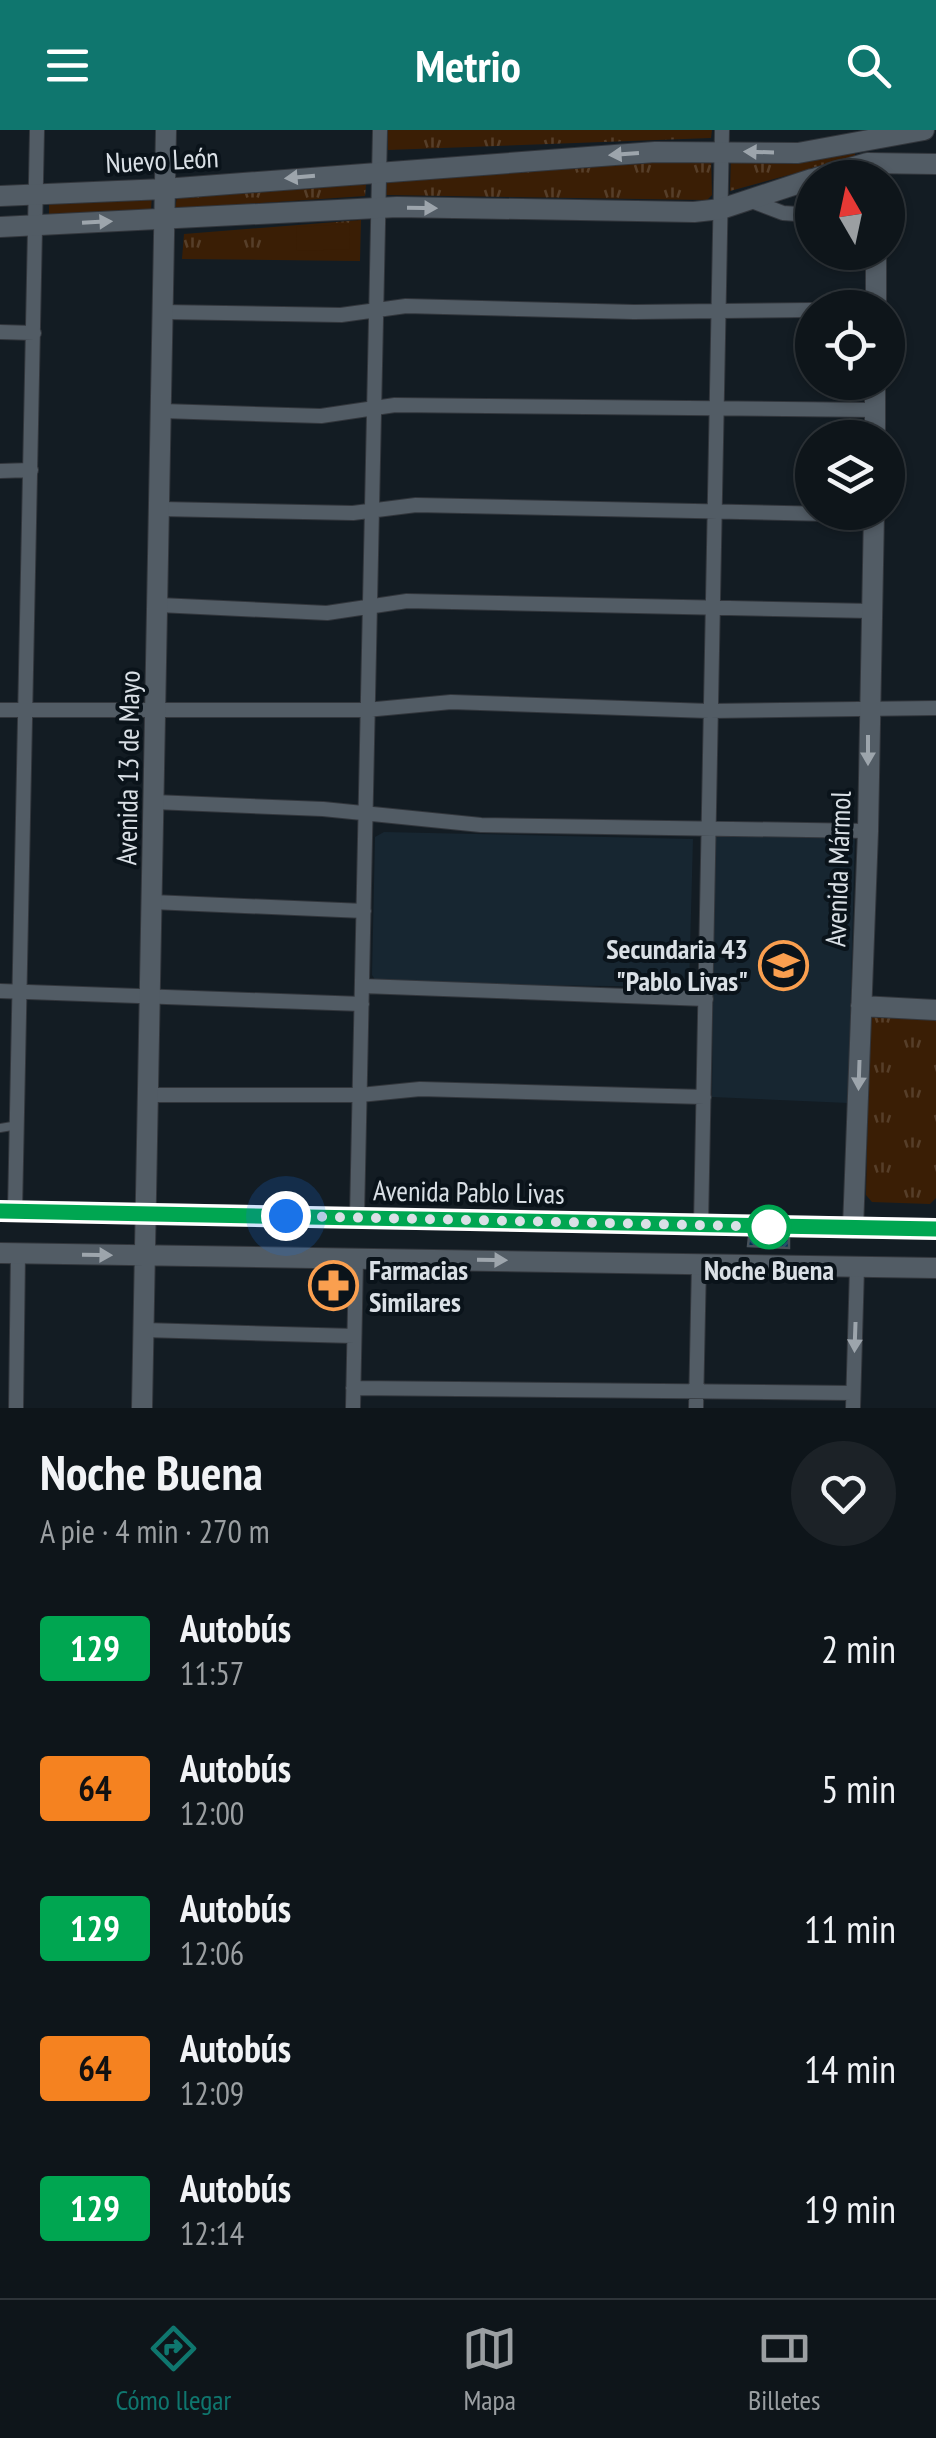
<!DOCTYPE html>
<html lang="es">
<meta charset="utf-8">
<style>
body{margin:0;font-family:"PT Sans Narrow",sans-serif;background:#1c2227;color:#f1f3f6;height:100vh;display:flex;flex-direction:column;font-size:38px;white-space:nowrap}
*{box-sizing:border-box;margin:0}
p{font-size:32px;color:#9b9fa2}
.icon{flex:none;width:55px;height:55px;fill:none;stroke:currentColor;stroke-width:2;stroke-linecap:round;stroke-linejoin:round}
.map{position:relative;height:1278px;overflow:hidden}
.side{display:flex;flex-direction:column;background:#0e151a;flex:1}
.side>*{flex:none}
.badge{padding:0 20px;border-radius:8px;font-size:35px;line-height:65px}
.needle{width:65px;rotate:351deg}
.buttons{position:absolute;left:795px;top:30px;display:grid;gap:20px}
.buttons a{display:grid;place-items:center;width:110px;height:110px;border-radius:50%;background:#0e151a;box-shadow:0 2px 8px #0004,0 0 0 2px #2e3439;font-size:50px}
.you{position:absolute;width:50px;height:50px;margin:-25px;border:8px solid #fff;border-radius:50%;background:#1a73e8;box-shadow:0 0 0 15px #1a73e833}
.map>.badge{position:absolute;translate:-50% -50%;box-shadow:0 0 0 5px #fff}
.round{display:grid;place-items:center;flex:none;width:105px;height:105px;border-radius:52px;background:#1c2227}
.overview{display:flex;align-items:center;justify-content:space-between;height:170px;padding:0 40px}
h1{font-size:48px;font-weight:600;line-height:75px}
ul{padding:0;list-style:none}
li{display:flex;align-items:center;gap:30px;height:140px;padding:0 40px}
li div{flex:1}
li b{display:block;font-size:38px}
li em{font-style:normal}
li .badge{min-width:110px;font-weight:700;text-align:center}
header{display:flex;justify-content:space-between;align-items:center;height:130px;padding:0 40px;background:#0f766e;color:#fff;font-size:45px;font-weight:600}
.tab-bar{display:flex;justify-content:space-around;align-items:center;height:140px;border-top:2px solid #2e3439;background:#0e151a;font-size:28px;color:#9b9fa2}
.tab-bar a{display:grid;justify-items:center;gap:5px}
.tab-bar .on{color:#0f766e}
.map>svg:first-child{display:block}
.built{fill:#172631}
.park{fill:url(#park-tufts)}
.pitch{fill:#3a1e05}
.building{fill:url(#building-cross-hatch);stroke:#47515a;stroke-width:2.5}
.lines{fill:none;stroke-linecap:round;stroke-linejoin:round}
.lane-casing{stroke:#32363c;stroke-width:10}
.street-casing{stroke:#32363c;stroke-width:16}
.secondary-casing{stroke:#32363c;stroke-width:22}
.lane{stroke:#525c65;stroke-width:8}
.street{stroke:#525c65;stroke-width:14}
.secondary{stroke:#525c65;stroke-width:20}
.oneway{fill:#9da5ac}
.line-casing{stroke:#fff;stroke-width:22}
.line{stroke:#00a651;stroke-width:15}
.walk{stroke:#dae0e6;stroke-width:10;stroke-dasharray:0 18}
.stop-dot{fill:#fff;stroke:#00a651;stroke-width:5}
.labels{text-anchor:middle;stroke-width:8;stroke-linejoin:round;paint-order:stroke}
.street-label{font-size:28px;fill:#dae0e6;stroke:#0a131a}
.poi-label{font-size:28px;font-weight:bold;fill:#dae0e6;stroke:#0a131a;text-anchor:end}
.stop-label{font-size:28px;font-weight:bold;fill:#dae0e6;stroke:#0a131a}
</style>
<header><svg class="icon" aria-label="menu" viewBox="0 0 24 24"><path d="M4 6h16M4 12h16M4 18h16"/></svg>Metrio<svg class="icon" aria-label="search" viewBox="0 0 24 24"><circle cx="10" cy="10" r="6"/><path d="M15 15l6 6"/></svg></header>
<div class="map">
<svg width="936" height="1278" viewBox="0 0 936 1278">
<defs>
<pattern id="park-tufts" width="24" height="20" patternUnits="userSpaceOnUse" patternTransform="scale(2.5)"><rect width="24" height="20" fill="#3a1e05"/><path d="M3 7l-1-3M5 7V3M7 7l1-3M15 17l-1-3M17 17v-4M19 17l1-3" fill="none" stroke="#563e29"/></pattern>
<pattern id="building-cross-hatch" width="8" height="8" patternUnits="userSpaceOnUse" patternTransform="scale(2.5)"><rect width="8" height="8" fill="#023150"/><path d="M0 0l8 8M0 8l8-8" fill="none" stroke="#264f69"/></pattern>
</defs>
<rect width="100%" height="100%" fill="#131c23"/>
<path class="built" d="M 384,702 L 693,709 L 689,857 L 377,853 L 372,845 L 375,707 Z
M 715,702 L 855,703 L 848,973 L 712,967 Z"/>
<path class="park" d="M 388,0 L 712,0 L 711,8 L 388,20 Z
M 855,19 L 855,27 L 730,61 L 731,26 Z
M 711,23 L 712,65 L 707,70 L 386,65 L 388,40 Z
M 367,44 L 365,66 L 175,79 L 177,67 Z
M 152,63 L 151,80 L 49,85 L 49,69 Z
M 361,90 L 360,131 L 182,129 L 184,104 Z
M 936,883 L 936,1068 L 930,1074 L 872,1072 L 866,1065 L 870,884 Z"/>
<path class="pitch" d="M 349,94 L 350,119 L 297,121 L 296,97 Z"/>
<path class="building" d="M 749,1107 L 789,1109 L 789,1118 L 748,1116 Z"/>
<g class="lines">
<defs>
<path id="lane" d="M 0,998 L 18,995"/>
<path id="street" d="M 749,70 L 783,83 L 812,85
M 163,182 L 341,185 L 406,176 L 634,182 L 812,180
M 0,202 L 34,203
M 162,281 L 321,286 L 395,275 L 875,280
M 0,341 L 31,340
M 161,379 L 353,383 L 416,375 L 874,385
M 159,475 L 327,483 L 407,471 L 871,481
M 0,580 L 366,580 L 451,572 L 709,581 L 936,578
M 154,672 L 323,679 L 481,695 L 868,701
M 152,772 L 364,781
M 363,856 L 706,869
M 0,861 L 362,874
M 148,965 L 360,965 L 420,959 L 704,967
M 15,1081 L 37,0
M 357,1087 L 380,0
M 701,1095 L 722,0
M 144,1200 L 354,1206
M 353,1258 L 853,1263
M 16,1278 L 18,1123
M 353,1278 L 356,1129
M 696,1278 L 699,1133
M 853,1278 L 857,1137"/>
<path id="secondary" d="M 816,48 L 867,33 L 936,34
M 0,66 L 164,59 L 655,22 L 798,23 L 924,0
M 0,97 L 397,77 L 694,82 L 721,79 L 812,49
M 876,178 L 876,122
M 875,308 L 875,252
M 861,876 L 936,880
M 0,1081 L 936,1099
M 853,1098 L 868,701 L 874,382
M 0,1123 L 936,1138
M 142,1278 L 166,0"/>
</defs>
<use href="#lane" class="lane-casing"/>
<use href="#street" class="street-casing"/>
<use href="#secondary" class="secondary-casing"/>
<use href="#lane" class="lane"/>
<use href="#street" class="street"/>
<use href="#secondary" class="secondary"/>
</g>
<defs><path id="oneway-solid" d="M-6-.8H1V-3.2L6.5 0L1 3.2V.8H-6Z" transform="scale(2.5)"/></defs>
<g class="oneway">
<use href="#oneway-solid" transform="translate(759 22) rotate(-178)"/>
<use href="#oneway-solid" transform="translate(624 24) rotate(176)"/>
<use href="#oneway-solid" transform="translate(300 47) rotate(175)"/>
<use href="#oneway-solid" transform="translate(422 78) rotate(1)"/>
<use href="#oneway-solid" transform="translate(97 92) rotate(-3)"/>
<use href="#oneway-solid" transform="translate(868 620) rotate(90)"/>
<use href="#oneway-solid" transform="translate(859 945) rotate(92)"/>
<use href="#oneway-solid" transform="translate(97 1125) rotate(1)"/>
<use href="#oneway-solid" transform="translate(492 1130) rotate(1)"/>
<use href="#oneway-solid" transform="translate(855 1207) rotate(92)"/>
</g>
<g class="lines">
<defs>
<path id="line" d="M 0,1081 L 936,1099"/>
</defs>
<use href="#line" class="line-casing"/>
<use href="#line" class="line"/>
<path class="walk" d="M 286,1086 L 784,1097 L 769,1097"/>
</g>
<defs>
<symbol id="school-ring" viewBox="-11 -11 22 22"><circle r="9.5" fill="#0a131a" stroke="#fa9f4f" stroke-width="1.5"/><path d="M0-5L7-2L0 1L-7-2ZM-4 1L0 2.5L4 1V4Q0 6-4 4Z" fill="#fa9f4f"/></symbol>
<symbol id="pharmacy-ring" viewBox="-11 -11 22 22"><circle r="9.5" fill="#0a131a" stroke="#fa9f4f" stroke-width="1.5"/><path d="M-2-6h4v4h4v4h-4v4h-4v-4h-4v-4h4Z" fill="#fa9f4f"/></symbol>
</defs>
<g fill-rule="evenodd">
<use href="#school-ring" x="756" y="808" width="55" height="55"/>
<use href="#pharmacy-ring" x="306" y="1128" width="55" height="55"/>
</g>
<circle class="stop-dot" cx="769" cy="1097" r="20"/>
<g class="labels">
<g class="street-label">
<text transform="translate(162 30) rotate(-3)" y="10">Nuevo León</text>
<text transform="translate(128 638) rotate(-89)" y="10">Avenida 13 de Mayo</text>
<text transform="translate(838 739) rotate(-88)" y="10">Avenida Mármol</text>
<text transform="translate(469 1062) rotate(1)" y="10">Avenida Pablo Livas</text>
</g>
<g class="poi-label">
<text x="748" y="829">Secundaria 43<tspan x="748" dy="32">"Pablo Livas"</tspan></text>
<text x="369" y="1150" text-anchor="start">Farmacias<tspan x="369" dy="32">Similares</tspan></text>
</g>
<g class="stop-label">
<text x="769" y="1150">Noche Buena</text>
</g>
</g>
</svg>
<div class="buttons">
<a><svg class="needle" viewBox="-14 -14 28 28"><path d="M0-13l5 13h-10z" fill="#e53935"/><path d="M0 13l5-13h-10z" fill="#9b9fa2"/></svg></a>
<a><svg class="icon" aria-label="locate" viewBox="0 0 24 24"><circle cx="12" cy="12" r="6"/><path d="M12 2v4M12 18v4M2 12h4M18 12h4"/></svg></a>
<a><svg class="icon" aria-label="layers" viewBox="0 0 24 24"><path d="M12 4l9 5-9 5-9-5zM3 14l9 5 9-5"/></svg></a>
</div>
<div class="you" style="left:286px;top:1086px"></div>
</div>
<section class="side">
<div class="overview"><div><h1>Noche Buena</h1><p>A pie · 4 min · 270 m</p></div><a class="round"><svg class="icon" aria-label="heart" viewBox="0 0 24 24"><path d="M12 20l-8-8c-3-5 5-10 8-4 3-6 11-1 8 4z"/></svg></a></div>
<ul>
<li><span class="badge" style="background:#00a651;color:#fff">129</span><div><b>Autobús</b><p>11:57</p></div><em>2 min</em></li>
<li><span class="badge" style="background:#f58220;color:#111">64</span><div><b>Autobús</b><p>12:00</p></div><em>5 min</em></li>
<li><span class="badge" style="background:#00a651;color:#fff">129</span><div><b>Autobús</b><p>12:06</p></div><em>11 min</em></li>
<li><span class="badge" style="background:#f58220;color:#111">64</span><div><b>Autobús</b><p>12:09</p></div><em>14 min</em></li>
<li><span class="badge" style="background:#00a651;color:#fff">129</span><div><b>Autobús</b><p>12:14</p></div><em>19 min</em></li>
</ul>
</section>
<nav class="tab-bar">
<a class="on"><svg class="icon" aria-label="directions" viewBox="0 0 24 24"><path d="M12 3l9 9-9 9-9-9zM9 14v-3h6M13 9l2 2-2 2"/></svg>Cómo llegar</a>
<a><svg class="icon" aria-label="map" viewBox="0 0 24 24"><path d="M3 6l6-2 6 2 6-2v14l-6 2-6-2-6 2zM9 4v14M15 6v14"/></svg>Mapa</a>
<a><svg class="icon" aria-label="tickets" viewBox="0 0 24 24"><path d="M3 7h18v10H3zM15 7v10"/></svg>Billetes</a>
</nav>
